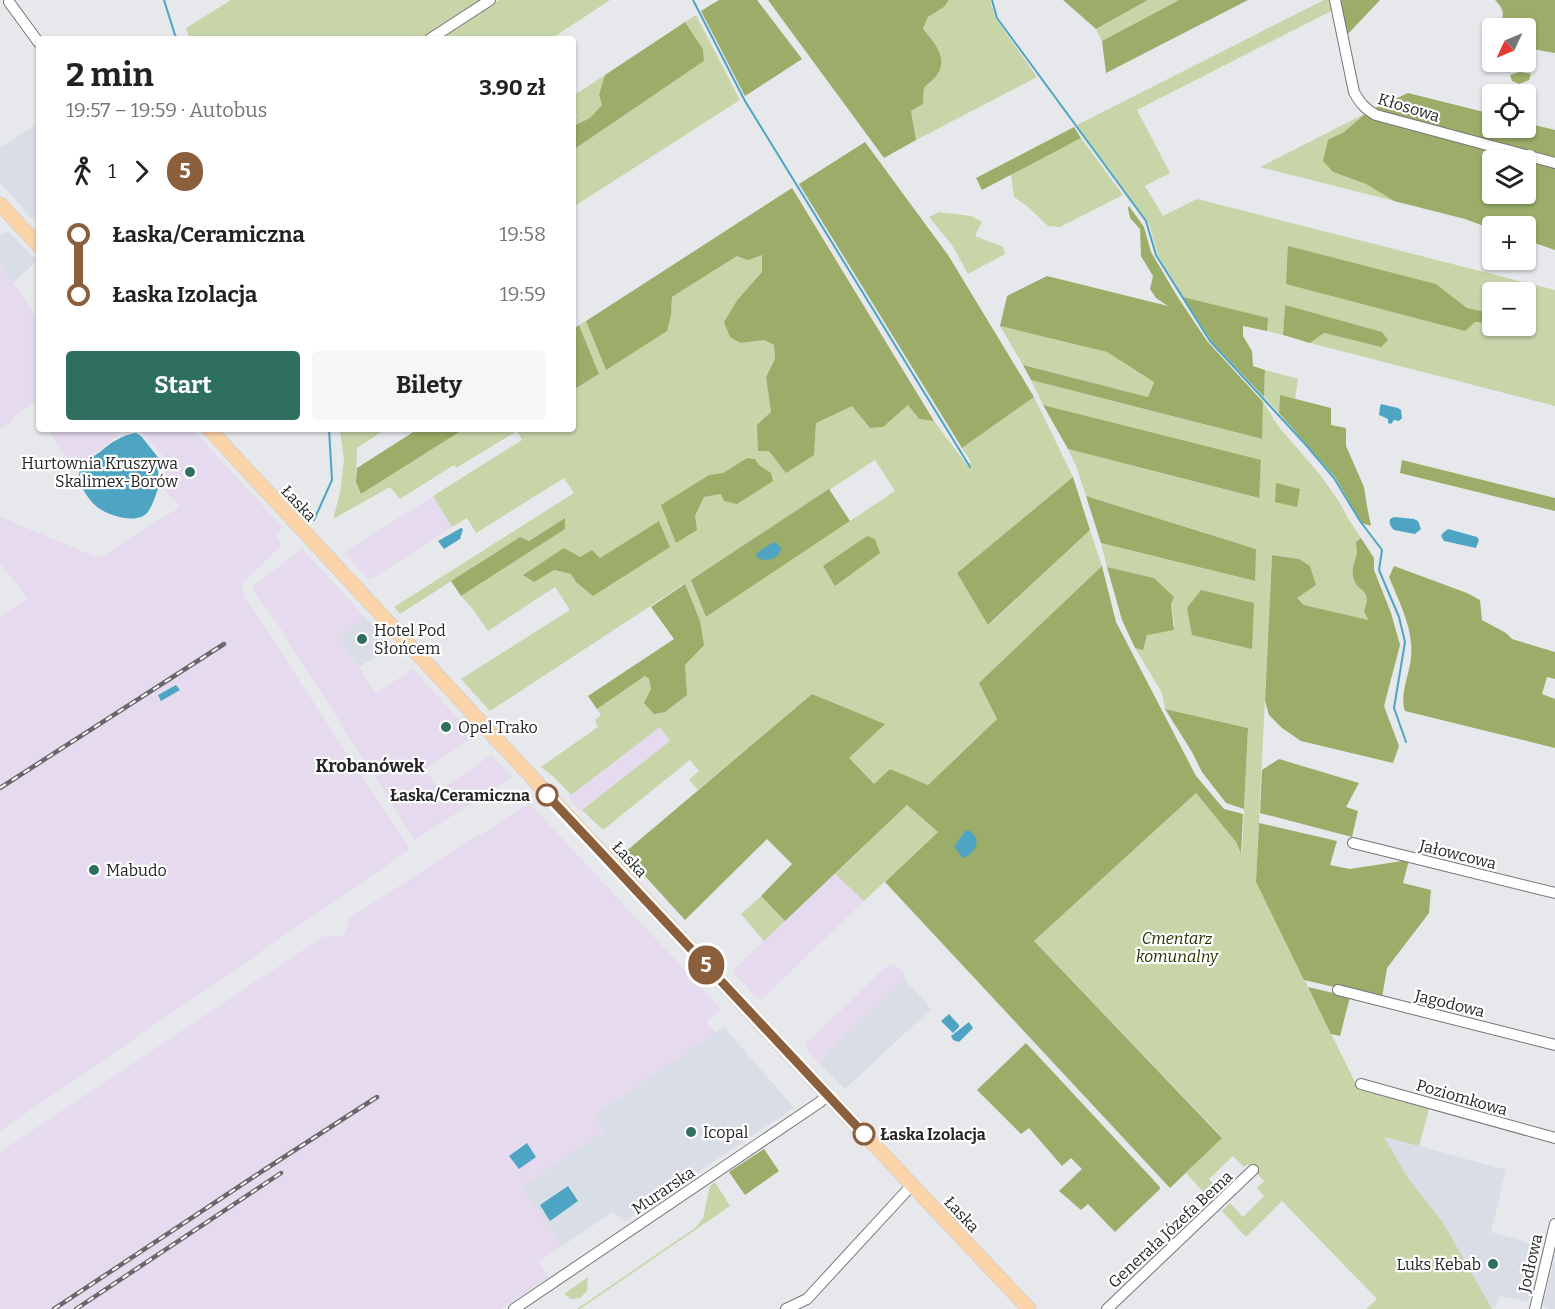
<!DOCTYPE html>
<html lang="pl">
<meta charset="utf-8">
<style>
body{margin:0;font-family:Bitter,serif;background:#f6f6f6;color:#222;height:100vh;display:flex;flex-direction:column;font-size:22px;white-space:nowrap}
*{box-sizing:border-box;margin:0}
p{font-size:20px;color:#767676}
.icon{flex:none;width:33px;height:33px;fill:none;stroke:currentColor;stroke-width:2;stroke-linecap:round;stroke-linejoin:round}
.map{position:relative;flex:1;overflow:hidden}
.sheet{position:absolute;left:36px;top:36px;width:540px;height:396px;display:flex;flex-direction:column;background:#fff;border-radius:6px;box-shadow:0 2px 4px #0004}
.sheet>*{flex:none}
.badge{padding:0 12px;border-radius:20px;font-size:21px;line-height:39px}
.needle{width:39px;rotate:226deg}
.controls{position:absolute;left:1482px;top:18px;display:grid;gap:12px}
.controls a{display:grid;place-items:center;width:54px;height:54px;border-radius:6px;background:#fff;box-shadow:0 2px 4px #0004;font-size:30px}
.map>.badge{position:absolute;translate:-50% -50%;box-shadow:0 0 0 3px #fff}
.legs{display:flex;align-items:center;gap:9px;height:66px;padding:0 30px;font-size:20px}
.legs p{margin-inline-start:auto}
.headline{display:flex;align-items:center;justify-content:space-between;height:102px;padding:0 30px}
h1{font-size:33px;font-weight:700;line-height:45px}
.cta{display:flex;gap:12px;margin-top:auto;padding:12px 30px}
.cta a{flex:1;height:69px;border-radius:6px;background:#2e6f5f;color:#fff;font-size:24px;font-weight:700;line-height:69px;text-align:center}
.cta a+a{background:#f6f6f6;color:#222}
ul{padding:0 30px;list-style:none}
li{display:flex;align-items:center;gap:21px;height:60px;font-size:22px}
li i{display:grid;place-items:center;width:9px;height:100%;margin:0 8px;background:currentColor}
li i::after{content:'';width:15px;height:15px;margin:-8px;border:4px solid;border-radius:50%;background:#fff}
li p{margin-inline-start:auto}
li:first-child i{background:linear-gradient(#0000 50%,currentColor 0)}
li:last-child i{background:linear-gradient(currentColor 50%,#0000 0)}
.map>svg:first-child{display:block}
.built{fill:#d9dde6}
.industrial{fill:#e5daee}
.green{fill:#c8d5a9;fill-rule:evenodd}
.forest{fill:#9bad69;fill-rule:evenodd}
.water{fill:#4ea5c3}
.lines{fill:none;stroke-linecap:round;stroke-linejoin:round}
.stream{stroke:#4ea5c3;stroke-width:2}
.minor-casing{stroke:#757678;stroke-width:12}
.major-casing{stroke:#c6c6c7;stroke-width:15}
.minor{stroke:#fff;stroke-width:10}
.major{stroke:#fcd4aa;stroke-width:14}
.rail-casing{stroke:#68686a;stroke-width:4.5}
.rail{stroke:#fff;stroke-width:2;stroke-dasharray:7;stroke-linecap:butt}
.line-1-casing{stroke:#fff;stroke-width:14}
.line-1{stroke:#8b5e3c;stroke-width:9}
.poi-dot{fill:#2e6f5f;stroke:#fff;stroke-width:2}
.stop-1-dot{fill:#fff;stroke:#8b5e3c;stroke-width:3}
.labels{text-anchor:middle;stroke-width:4.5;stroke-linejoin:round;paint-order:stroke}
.street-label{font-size:16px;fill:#252526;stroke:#fff}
.poi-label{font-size:16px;fill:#252526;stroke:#fff;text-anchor:start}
.stop-label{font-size:16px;font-weight:bold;fill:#252526;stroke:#fff;text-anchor:end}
.park-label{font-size:16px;font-style:italic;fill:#273200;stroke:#fff}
.neighbourhood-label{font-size:18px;font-weight:bold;fill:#252526;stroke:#fff}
</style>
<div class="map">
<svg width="1555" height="1309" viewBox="0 0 1555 1309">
<rect width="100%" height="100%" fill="#e7e8eb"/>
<path class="built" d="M 39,123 L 39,214 L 32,219 L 0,182 L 0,148 Z
M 8,231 L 37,261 L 13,283 L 0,262 L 0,236 Z
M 365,617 L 392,646 L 359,667 L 339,638 Z
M 904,978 L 931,1009 L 845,1089 L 818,1062 Z
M 724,1027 L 794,1108 L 625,1221 L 613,1212 L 562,1246 L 522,1187 L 604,1131 L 595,1115 Z
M 1383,1136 L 1506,1170 L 1491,1232 L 1542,1247 L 1528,1302 L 1501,1296 L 1498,1298 L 1496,1307 L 1491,1309 L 1444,1224 L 1408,1178 Z
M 1555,1256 L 1555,1309 L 1550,1309 L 1543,1306 Z"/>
<path class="industrial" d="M 0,263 L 39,321 L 39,399 L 21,410 L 10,423 L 0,429 Z
M 47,429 L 127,429 L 75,468 Z
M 138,429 L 192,429 L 283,528 L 275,535 L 282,545 L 241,584 L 245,598 L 410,849 L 0,1131 L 0,617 L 28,598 L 0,564 L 0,517 L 99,558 L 180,507 L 166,492 L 159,467 L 167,460 Z
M 433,496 L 452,527 L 370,580 L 344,553 Z
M 302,549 L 365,617 L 339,638 L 376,693 L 413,669 L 474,736 L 425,769 L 439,791 L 491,755 L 512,777 L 415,840 L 282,631 L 252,587 Z
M 660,727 L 670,741 L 580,811 L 568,797 Z
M 529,803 L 721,1009 L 706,1022 L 716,1033 L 595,1115 L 605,1130 L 523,1187 L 562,1246 L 539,1261 L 549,1277 L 501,1309 L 0,1309 L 0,1152 L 324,936 L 339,937 L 343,936 L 345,934 L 350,918 L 476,836 L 482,835 Z
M 835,874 L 864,901 L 760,1001 L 732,971 Z
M 894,964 L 906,976 L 818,1062 L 807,1050 L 806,1044 L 887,966 Z"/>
<path class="green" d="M 231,0 L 480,0 L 420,39 L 190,39 L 186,28 Z
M 499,0 L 610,0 L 551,39 L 439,39 Z
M 949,0 L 990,0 L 996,19 L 1037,77 L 916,140 L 911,111 L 923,104 L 924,88 L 933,41 L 923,29 L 928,17 L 944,7 Z
M 1148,0 L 1179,0 L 1102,41 L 1096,29 Z
M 1324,0 L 1330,0 L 1333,10 L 1137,110 L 1170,173 L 1145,186 L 1163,216 L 1197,199 L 1555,290 L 1555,406 L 1310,343 L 1324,333 L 1381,347 L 1285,305 L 1283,335 L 1267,331 L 1267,318 L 1183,297 L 1158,255 L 1149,224 L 1077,125 ZM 1436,284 L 1467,308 L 1492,313 L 1492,292 L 1526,292 L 1526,326 L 1492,326 L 1492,323 L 1475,322 Z
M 696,15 L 740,100 L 573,207 L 573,150 L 704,61 L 703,49 L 685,22 Z
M 605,75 L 599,95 L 602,105 L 590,118 L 573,126 L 577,115 L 573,112 L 573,96 Z
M 1366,113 L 1344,132 L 1328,141 L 1333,172 L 1366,184 L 1394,201 L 1260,167 Z
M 1081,138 L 1123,195 L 1060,227 L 1048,226 L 1028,207 L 1014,197 L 1011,174 Z
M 939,212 L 971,216 L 982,222 L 975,236 L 1003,247 L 1005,254 L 968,274 L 952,245 L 929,217 Z
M 762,254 L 762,272 L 738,299 L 741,343 L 764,340 L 774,345 L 775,359 L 766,377 L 771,412 L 769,451 L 814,455 L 816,423 L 852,405 L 870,428 L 908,405 L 919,419 L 934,421 L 967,465 L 971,462 L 962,448 L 1034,397 L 1073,477 L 957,573 L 989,625 L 1090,530 L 1102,566 L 980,683 L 997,719 L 928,785 L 890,769 L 874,785 L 848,759 L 884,724 L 812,694 L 698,790 L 689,780 L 699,771 L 690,760 L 603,830 L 582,810 L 670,741 L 660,727 L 571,795 L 554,777 L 541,767 L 598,727 L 595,720 L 601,715 L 597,709 L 645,676 L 649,679 L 651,689 L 685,664 L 684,584 L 490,711 L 461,679 L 570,610 L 555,587 L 488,631 L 472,608 L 461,596 L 565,529 L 565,518 L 529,541 L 520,537 L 400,614 L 394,607 L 574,493 L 564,478 L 476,533 L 467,518 L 452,527 L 433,496 L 522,440 L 517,431 L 456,468 L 454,465 L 400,499 L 390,487 L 333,519 L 340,493 L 344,460 L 340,429 L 379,429 L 380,433 L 357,448 L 356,482 L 361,494 L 464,429 L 573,429 L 573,390 L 599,374 L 579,325 L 586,321 L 606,370 L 671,315 L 672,297 L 737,256 ZM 747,458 L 755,459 L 759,465 L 722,494 L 704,497 L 695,516 L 709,475 L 723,473 ZM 875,460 L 895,491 L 706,617 L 691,580 ZM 659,521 L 670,547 L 576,582 L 571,574 L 554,570 L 580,557 L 600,558 Z
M 1000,326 L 1107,352 L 1154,381 L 1148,397 L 1023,365 Z
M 1265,370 L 1298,379 L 1295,399 L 1280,395 L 1279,413 L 1264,397 Z
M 1031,380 L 1261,439 L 1263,402 L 1279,427 L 1321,476 L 1338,500 L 1349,520 L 1361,538 L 1356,542 C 1356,543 1357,552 1357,552 C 1356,561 1351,567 1353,577 C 1357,594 1373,587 1364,612 L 1368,621 L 1304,605 L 1296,598 L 1307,591 L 1299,559 L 1272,555 L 1256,882 L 1359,1090 L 1429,1109 L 1419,1146 L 1384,1137 L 1408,1178 L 1444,1224 L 1492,1309 L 1366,1309 L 1377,1299 L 1282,1201 L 1246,1237 L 1222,1211 L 1230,1203 L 1243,1217 L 1264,1196 L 1257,1188 L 1264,1181 L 1248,1164 L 1244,1167 L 1233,1156 L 1209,1179 L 1219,1190 L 1210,1199 L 1186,1173 L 1222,1137 L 1034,941 L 1196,793 L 1236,842 L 1242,852 L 1248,728 L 1165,709 L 1162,693 L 1135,648 L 1143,649 L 1147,635 L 1175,626 L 1171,604 L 1154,578 L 1107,567 L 1101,543 L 1254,581 L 1256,549 L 1086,496 L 1076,466 L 1068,449 L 1258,498 L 1261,461 L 1043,405 Z
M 907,805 L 938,832 L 864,901 L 835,874 Z
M 761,896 L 785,921 L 764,941 L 741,914 Z
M 715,1182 L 730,1206 L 580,1309 L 577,1309 L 695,1228 L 703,1218 L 710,1186 Z
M 588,1277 L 587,1291 L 580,1298 L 571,1299 L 564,1294 Z"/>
<path class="forest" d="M 719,0 L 757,0 L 802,59 L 745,96 L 701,11 Z
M 768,0 L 949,0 L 944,7 L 928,17 L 923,29 C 933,41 948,57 938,73 C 935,79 928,83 924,88 L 923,104 L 911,111 L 916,140 L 884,158 Z
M 1063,0 L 1148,0 L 1096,29 Z
M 1179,0 L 1248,0 L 1106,73 L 1102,41 Z
M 1339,0 L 1380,0 L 1347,35 Z
M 1495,0 L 1555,0 L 1555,53 L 1526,48 L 1526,28 L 1500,28 C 1503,15 1506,11 1495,0 Z
M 685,22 L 703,49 L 704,61 L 573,150 L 573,126 L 590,118 L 602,105 L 599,95 L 605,75 Z
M 1520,72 L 1531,74 L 1529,80 L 1519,84 L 1512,81 L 1510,75 Z
M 1408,93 L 1492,114 L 1492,128 L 1526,128 L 1526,123 L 1555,130 L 1555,160 L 1373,109 Z
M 1366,113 L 1555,164 L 1555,250 L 1526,240 L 1526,226 L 1492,226 L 1492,229 L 1465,219 L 1394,201 L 1366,184 L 1333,172 L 1323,161 L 1328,140 L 1344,132 ZM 1492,160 L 1526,160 L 1526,194 L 1492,194 Z
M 1074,127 L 1081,138 L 982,190 L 976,178 Z
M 865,142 L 948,255 L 1034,397 L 962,448 L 799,184 Z
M 792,188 L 934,421 L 919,419 L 908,405 L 883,427 L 870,428 L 852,406 L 816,423 L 814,455 L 786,473 L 769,451 L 758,451 L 757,425 L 771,412 L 766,377 L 775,359 L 774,345 L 764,340 L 741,343 L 730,337 L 724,322 L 738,299 L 762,272 L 762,255 L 748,260 L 737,256 L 672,297 L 671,315 L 667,331 L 606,370 L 586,321 Z
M 1129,206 L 1144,227 L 1151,252 L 1177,296 L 1207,341 L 1263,402 L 1262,439 L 1031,380 L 1023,365 L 1148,397 L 1154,382 L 1107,352 L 1000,326 L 1007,296 L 1047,276 L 1168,306 L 1156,298 L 1150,289 L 1153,276 L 1141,256 L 1140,229 L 1130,218 L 1128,208 Z
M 1288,246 L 1436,284 L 1467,308 L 1492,313 L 1492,323 L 1475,322 L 1465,331 L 1286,284 Z
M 1183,297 L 1268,318 L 1267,331 L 1243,326 L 1243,336 L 1252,351 L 1253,366 L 1265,370 L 1264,397 L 1212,342 Z
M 1285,305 L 1382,332 L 1388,340 L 1381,347 L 1324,333 L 1310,343 L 1283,335 Z
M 579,325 L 599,374 L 573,390 L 573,330 Z
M 1280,395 L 1331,408 L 1331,425 L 1346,428 L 1346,446 L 1364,487 L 1367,506 L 1371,526 L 1362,523 L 1335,477 L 1279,413 Z
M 1043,405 L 1261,460 L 1259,498 L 1068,449 Z
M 418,429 L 464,429 L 361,494 L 356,482 L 357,468 Z
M 747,458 L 755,459 L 759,465 L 771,473 L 773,481 L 737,504 L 724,501 L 721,494 L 704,497 L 695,516 L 697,530 L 676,543 L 661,505 L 709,475 L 723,473 Z
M 1402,460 L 1555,498 L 1555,511 L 1400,473 Z
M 1073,477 L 1090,530 L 988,625 L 957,573 Z
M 1276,483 L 1300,489 L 1297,507 L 1275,502 Z
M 829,489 L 850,521 L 706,617 L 691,580 Z
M 1086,496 L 1256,549 L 1255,581 L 1101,543 Z
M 565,518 L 565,529 L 461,596 L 451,581 L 520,537 L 529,541 Z
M 659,521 L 670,547 L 593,596 L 576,582 L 571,574 L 554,570 L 534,582 L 523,575 L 564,548 L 580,557 L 592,550 L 600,558 Z
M 867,536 L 875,539 L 880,553 L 835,586 L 823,566 Z
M 1361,538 L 1374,558 L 1374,570 L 1391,613 L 1400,645 L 1384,706 L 1399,746 L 1393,763 L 1301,741 L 1282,728 L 1269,715 L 1265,701 L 1272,555 L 1299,559 L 1310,566 L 1316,585 L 1297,598 L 1304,605 L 1368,620 L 1364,611 C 1373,587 1357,594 1353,577 C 1351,567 1356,561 1357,552 C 1357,552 1356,543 1356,542 Z
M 1102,566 L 1116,622 L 1196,776 L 1224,809 L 1243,814 L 1241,853 L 1236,842 L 1196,793 L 1034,941 L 1222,1138 L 1170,1188 L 885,882 L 938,832 L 907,805 L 785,921 L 761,896 L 792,864 L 767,839 L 685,920 L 624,853 L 812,694 L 885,724 L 849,758 L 874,784 L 890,769 L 928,785 L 997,719 L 979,683 Z
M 1394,566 L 1467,593 L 1480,600 L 1482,620 L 1506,633 L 1512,639 L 1555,652 L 1555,679 L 1547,677 L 1542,694 L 1555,699 L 1555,748 L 1405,711 C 1399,694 1410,674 1411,657 C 1414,629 1399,602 1389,577 Z
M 1107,567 L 1154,578 L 1174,597 L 1171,604 L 1174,630 L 1147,635 L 1143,650 L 1135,648 L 1122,620 Z
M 685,584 L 700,621 L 704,645 L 685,665 L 687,695 L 665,712 L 654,714 L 644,703 L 651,689 L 649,679 L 645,676 L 597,709 L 588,696 L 674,639 L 651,607 Z
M 1201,590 L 1254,603 L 1252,649 L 1192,635 L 1187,608 Z
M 1165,709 L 1248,728 L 1244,809 L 1226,803 L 1202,772 L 1192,752 Z
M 1279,759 L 1359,783 L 1346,807 L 1358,811 L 1352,837 L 1260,813 L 1262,770 Z
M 1259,823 L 1337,841 L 1330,865 L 1350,869 L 1409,860 L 1403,883 L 1431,890 L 1429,913 L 1387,968 L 1382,998 L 1304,980 L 1256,882 Z
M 1308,987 L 1350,997 L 1340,1036 L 1331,1034 Z
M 1026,1043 L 1160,1187 L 1160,1189 L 1115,1232 L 1088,1204 L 1081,1210 L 1059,1191 L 1082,1169 L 1071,1158 L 1062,1166 L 1029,1128 L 1021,1134 L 977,1090 Z
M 764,1149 L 779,1171 L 745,1195 L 729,1172 Z"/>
<path class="water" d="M 1381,404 L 1398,408 L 1401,410 L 1402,418 L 1399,421 L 1394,420 L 1391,424 L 1388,423 L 1388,419 L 1379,415 L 1380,407 Z
M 136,433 L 141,436 L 161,461 C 156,472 160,478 158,488 C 156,495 152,507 147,513 C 136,525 106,515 96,506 C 87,498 73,478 82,466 C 86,461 94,456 100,452 C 110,443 122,435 136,433 Z
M 1394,517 L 1414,519 L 1418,521 L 1421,529 L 1415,534 L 1394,530 C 1390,527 1389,523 1390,519 Z
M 461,528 L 463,529 L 460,539 L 444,549 L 438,541 Z
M 1448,529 L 1477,537 L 1479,540 L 1476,548 L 1444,541 L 1441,536 L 1443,533 Z
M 775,542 L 781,548 C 780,558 767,563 758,558 L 756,555 L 757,553 L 772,543 Z
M 176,685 L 180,690 L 161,701 L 158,695 Z
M 968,830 C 983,839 976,851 965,858 L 962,857 L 954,847 L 965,831 Z
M 949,1014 L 959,1025 L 959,1027 L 953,1033 L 941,1021 Z
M 969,1022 L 973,1028 L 959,1042 L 953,1040 L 951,1036 Z
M 527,1143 L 536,1157 L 519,1169 L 509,1156 Z
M 568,1186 L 578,1201 L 550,1221 L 540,1205 Z"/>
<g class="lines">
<path class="stream" d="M 164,0 L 175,35 L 178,39
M 693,0 L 745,101 L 970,467
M 992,0 L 997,18 L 1146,221 L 1156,255 L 1210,341 L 1306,445 L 1334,478 L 1360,521 L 1382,550 L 1379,570 L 1399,617 L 1405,642 L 1394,708 L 1406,742
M 314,520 L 332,480 L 329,429"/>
<defs>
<path id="minor" d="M 1335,0 L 1354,92 C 1360,103 1365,109 1376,115 L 1555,163
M 9,2 L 39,43
M 430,39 L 490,0
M 1353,843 L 1555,893
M 1338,990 L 1555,1045
M 1361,1084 L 1555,1138
M 514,1309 L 820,1102 L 827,1095
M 786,1309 L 807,1299 L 912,1185
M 1107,1309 L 1253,1170
M 1535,1309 L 1555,1224"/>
<path id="major" d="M 0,204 L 39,246
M 209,429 L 783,1048 L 1029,1309"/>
</defs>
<use href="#minor" class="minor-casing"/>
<use href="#major" class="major-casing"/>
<use href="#minor" class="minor"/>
<use href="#major" class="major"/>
<defs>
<path id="rail" d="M 0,788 L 224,644
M 54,1309 L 264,1170 L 377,1097
M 76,1309 L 281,1173"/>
</defs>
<use href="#rail" class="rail-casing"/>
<use href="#rail" class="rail"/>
</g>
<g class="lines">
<defs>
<path id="line-1" d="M 547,795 L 864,1134"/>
</defs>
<use href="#line-1" class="line-1-casing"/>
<use href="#line-1" class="line-1"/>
</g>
<g class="poi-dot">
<circle cx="190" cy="472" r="6"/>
<circle cx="362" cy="639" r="6"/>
<circle cx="446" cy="727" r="6"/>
<circle cx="94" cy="870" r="6"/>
<circle cx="691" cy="1132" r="6"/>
<circle cx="1493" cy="1264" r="6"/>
</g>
<g class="stop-1-dot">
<circle cx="547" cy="795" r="10"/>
<circle cx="864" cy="1134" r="10"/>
</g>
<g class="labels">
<g class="street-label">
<text transform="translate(1409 107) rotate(17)" y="6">Kłosowa</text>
<text transform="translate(299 503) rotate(47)" y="6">Łaska</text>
<text transform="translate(1458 854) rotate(14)" y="6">Jałowcowa</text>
<text transform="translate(630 859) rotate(47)" y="6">Łaska</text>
<text transform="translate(1450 1003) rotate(14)" y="6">Jagodowa</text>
<text transform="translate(1462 1097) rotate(16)" y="6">Poziomkowa</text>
<text transform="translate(663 1190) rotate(-34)" y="6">Murarska</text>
<text transform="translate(962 1214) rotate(47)" y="6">Łaska</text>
<text transform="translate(1170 1229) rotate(-43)" y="6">Generała Józefa Bema</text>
<text transform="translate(1530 1263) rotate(-77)" y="6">Jodłowa</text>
</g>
<g class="poi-label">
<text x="178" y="469" text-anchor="end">Hurtownia Kruszywa<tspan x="178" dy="18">Skalimex-Borów</tspan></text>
<text x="374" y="636">Hotel Pod<tspan x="374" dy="18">Słońcem</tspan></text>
<text x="458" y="733">Opel Trako</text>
<text x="106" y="876">Mabudo</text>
<text x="703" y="1138">Icopal</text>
<text x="1481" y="1270" text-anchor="end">Luks Kebab</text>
</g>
<g class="stop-label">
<text x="530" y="801">Łaska/Ceramiczna</text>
<text x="880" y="1140" text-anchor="start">Łaska Izolacja</text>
</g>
<g class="park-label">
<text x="1177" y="944">Cmentarz<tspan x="1177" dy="18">komunalny</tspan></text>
</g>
<g class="neighbourhood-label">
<text x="370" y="772">Krobanówek</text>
</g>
</g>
</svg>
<div class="controls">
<a><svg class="needle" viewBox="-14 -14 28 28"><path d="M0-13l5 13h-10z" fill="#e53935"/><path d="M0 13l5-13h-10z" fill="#767676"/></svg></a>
<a><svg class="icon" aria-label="locate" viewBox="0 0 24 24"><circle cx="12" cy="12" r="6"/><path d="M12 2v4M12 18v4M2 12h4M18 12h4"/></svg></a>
<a><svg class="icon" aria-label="layers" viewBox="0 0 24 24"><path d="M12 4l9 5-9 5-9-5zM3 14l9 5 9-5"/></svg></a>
<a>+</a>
<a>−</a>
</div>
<b class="badge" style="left:706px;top:965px;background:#8b5e3c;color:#fff">5</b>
<section class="sheet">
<div class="headline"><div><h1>2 min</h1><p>19:57 – 19:59 · Autobus</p></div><b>3.90 zł</b></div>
<div class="legs"><svg class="icon" aria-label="walk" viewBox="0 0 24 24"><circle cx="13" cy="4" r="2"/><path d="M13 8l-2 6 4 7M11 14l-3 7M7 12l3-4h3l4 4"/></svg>1<svg class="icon" aria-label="forward" viewBox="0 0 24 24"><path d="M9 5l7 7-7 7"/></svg><b class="badge" style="background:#8b5e3c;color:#fff">5</b></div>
<ul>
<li><i style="color:#8b5e3c"></i><b>Łaska/Ceramiczna</b><p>19:58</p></li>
<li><i style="color:#8b5e3c"></i><b>Łaska Izolacja</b><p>19:59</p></li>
</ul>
<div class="cta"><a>Start</a><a>Bilety</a></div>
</section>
</div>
